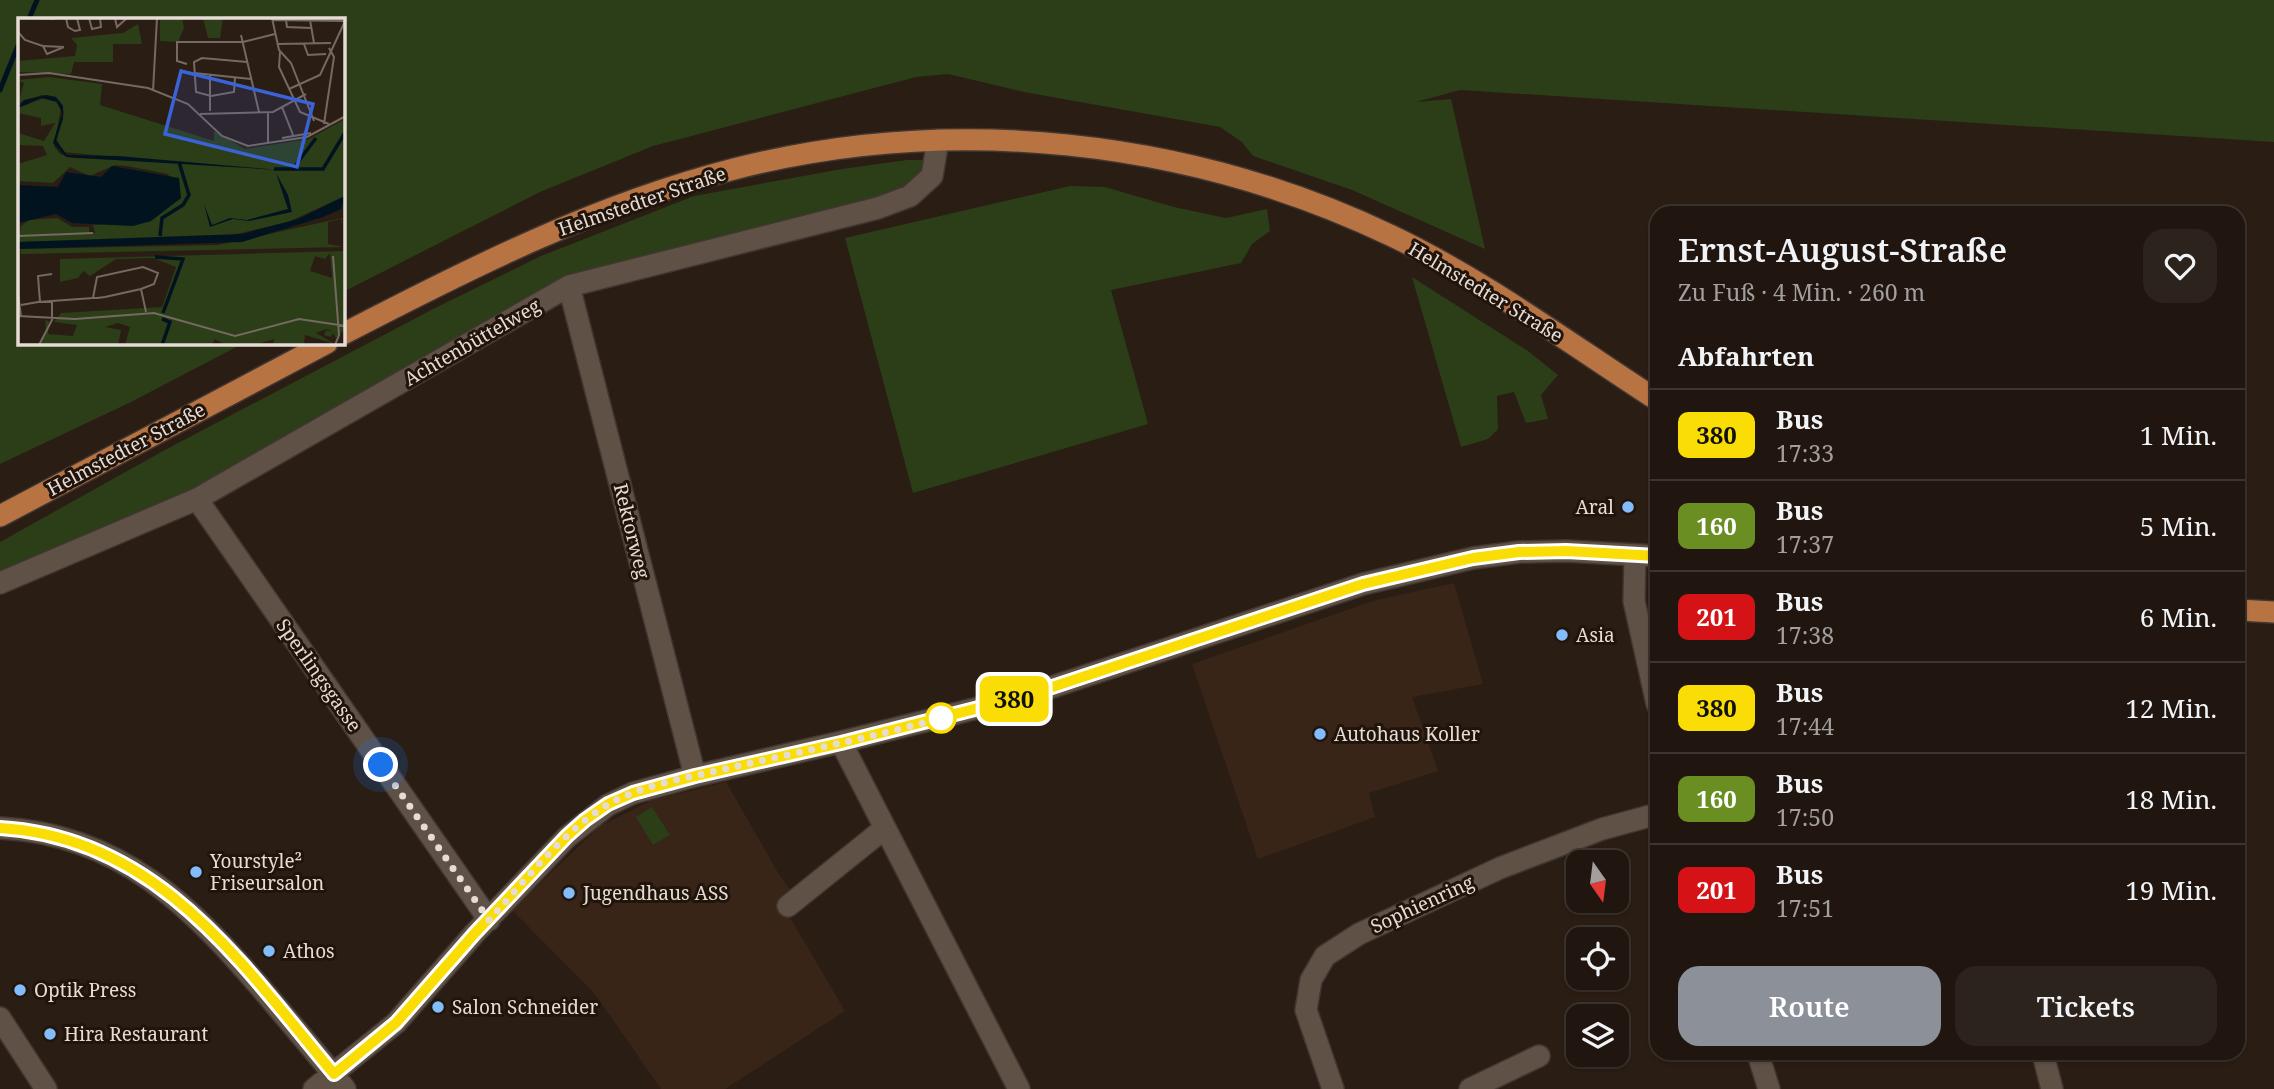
<!DOCTYPE html>
<html lang="de">
<meta charset="utf-8">
<style>
body{margin:0;font-family:"Noto Serif",serif;background:#2d231d;color:#f1f3f6;height:100vh;display:flex;flex-direction:column;font-size:26px;white-space:nowrap}
*{box-sizing:border-box;margin:0}
p{font-size:23px;color:#a29f9e}
.icon{flex:none;width:38px;height:38px;fill:none;stroke:currentColor;stroke-width:2;stroke-linecap:round;stroke-linejoin:round}
.map{position:relative;flex:1;overflow:hidden}
.details{position:absolute;left:1650px;top:206px;width:595px;height:854px;display:flex;flex-direction:column;background:#20160f;border-radius:21px;box-shadow:0 2px 5px #0004,0 0 0 2px #3d352f}
.details>*{flex:none}
.badge{padding:0 14px;border-radius:10px;font-size:24px;line-height:46px}
.needle{width:46px;rotate:166deg}
.fabs{position:absolute;left:1566px;top:850px;display:grid;gap:14px}
.fabs a{display:grid;place-items:center;width:63px;height:63px;border-radius:14px;background:#20160f;box-shadow:0 2px 5px #0004,0 0 0 2px #3d352f;font-size:35px}
.you{position:absolute;width:35px;height:35px;margin:-18px;border:5px solid #fff;border-radius:50%;background:#1a73e8;box-shadow:0 0 0 10px #1a73e833}
.map>.badge{position:absolute;translate:-50% -50%;box-shadow:0 0 0 4px #fff}
h2{padding:0 28px;font-size:26px;line-height:63px}
.round{display:grid;place-items:center;flex:none;width:74px;height:74px;border-radius:21px;background:#2d231d}
.overview{display:flex;align-items:center;justify-content:space-between;height:119px;padding:0 28px}
h1{font-size:33px;font-weight:600;line-height:52px}
.action{display:flex;gap:14px;margin-top:auto;padding:14px 28px}
.action a{flex:1;height:80px;border-radius:21px;background:#8c9099;color:#fff;font-size:28px;font-weight:600;line-height:80px;text-align:center}
.action a+a{background:#2d231d;color:#f1f3f6}
ul{padding:0;list-style:none}
li{display:flex;align-items:center;gap:21px;height:91px;padding:0 28px;border-top:2px solid #3d352f}
li div{flex:1}
li b{display:block;font-size:26px}
li em{font-style:normal}
li .badge{min-width:77px;font-weight:700;text-align:center}
.map>svg:first-child{display:block}
.built{fill:#382518}
.green{fill:#2b3e17}
.lines{fill:none;stroke-linecap:round;stroke-linejoin:round}
.stream{stroke:#021320;stroke-width:5}
.minor-casing{stroke:#413631;stroke-width:24}
.major-casing{stroke:#413631;stroke-width:24}
.minor{stroke:#605147;stroke-width:21}
.major{stroke:#b87342;stroke-width:21}
.line-casing{stroke:#fff;stroke-width:16}
.line{stroke:#fadd05;stroke-width:10}
.walk{stroke:#e6dcd6;stroke-width:7;stroke-dasharray:0 12.6}
.poi-dot{fill:#82bcfa;stroke:#20140b;stroke-width:2.5}
.stop-dot{fill:#fff;stroke:#fadd05;stroke-width:3.5}
.labels{text-anchor:middle;stroke-width:6;stroke-linejoin:round;paint-order:stroke}
.street-label{font-size:19px;fill:#e6dcd6;stroke:#20140b}
.poi-label{font-size:19px;fill:#e6dcd6;stroke:#20140b;text-anchor:start}
.inset-river{fill:none;stroke:#021320;stroke-width:3.5}
.inset-road{fill:none;stroke:#756962;stroke-width:2}
.view{fill:#3b63d8;fill-opacity:0.15;stroke:#3b63d8;stroke-width:3.5}
.inset-edge{fill:none;stroke:#e6dcd6;stroke-width:3.5}
</style>
<div class="map">
<svg width="2274" height="1089" viewBox="0 0 2274 1089">
<rect width="100%" height="100%" fill="#2a1d14"/>
<path class="built" d="M 1454,583 L 1483,684 L 1412,697 L 1438,771 L 1369,793 L 1375,817 L 1258,859 L 1192,664 L 1376,600 Z
M 726,782 L 780,876 L 793,893 L 781,902 L 845,1011 L 725,1089 L 661,1089 L 595,994 L 512,910 L 600,826 L 652,800 Z"/>
<path class="green" d="M 0,0 L 2274,0 L 2274,142 L 1460,90 L 1416,102 L 1451,99 L 1485,249 L 1352,190 L 1253,156 L 1242,142 L 1220,127 L 1024,92 L 948,74 L 916,77 L 653,146 L 540,192 L 343,292 L 343,19 L 19,19 L 19,343 L 244,343 L 131,402 L 0,464 Z
M 907,160 L 925,160 L 921,175 L 901,190 L 875,200 L 565,278 L 187,497 L 0,578 L 0,542 L 163,451 L 435,308 L 541,256 L 694,196 L 842,169 Z
M 1070,186 L 1105,187 L 1174,207 L 1226,218 L 1267,209 L 1270,231 L 1252,244 L 1241,263 L 1111,290 L 1148,424 L 913,493 L 845,238 Z
M 1412,277 L 1528,351 L 1558,375 L 1541,395 L 1548,419 L 1526,423 L 1514,392 L 1497,396 L 1498,429 L 1488,439 L 1461,447 Z
M 652,807 L 670,835 L 653,845 L 636,817 Z"/>
<g class="lines">
<path class="stream" d="M 29,19 L 37,0
M 0,90 L 19,43"/>
<defs>
<path id="minor" d="M 569,286 L 695,776
M 197,499 L 489,920
M 1635,556 L 1634,601 L 1657,704
M 0,583 L 197,499 L 569,286 L 878,208 L 910,196 L 932,176 L 938,140
M 841,742 L 1019,1089
M 0,828 C 122,834 193,908 267,995 C 293,1026 320,1057 345,1089
M 788,906 L 885,828
M 0,1018 L 46,1089
M 1758,1054 L 1769,1089
M 2043,1054 L 2052,1089
M 314,1089 L 396,1023 L 475,933 L 567,837 L 608,805 L 633,793 L 695,776 L 841,742 L 1022,697 L 1363,584 L 1473,558 L 1519,552 L 1566,551 L 1657,556
M 1333,1089 L 1306,1010 L 1311,980 L 1325,956 L 1359,934 L 1500,868 L 1602,829 L 1657,814
M 1470,1089 L 1539,1056"/>
<path id="major" d="M 343,334 C 468,269 597,204 734,169 C 953,113 1189,139 1392,236 C 1486,281 1570,344 1657,400
M 0,516 L 327,343
M 2238,610 L 2274,612"/>
</defs>
<use href="#minor" class="minor-casing"/>
<use href="#major" class="major-casing"/>
<use href="#minor" class="minor"/>
<use href="#major" class="major"/>
</g>
<g class="lines">
<defs>
<path id="line" d="M 0,828 C 158,837 242,964 334,1074 L 396,1023 L 475,933 L 567,836 L 585,820 L 608,804 L 633,793 L 695,776 L 841,743 L 1022,697 L 1363,584 L 1473,558 L 1519,552 L 1566,551 L 1657,556"/>
</defs>
<use href="#line" class="line-casing"/>
<use href="#line" class="line"/>
<path class="walk" d="M 381,765 L 489,920 C 525,881 562,832 607,805 C 641,785 691,777 729,768 C 799,752 873,737 941,718"/>
</g>
<g class="poi-dot">
<circle cx="1628" cy="507" r="7"/>
<circle cx="1562" cy="635" r="7"/>
<circle cx="1320" cy="734" r="7"/>
<circle cx="196" cy="872" r="7"/>
<circle cx="569" cy="893" r="7"/>
<circle cx="269" cy="951" r="7"/>
<circle cx="20" cy="990" r="7"/>
<circle cx="438" cy="1007" r="7"/>
<circle cx="50" cy="1034" r="7"/>
</g>
<circle class="stop-dot" cx="941" cy="718" r="14"/>
<g class="labels">
<g class="street-label">
<text transform="translate(642 201) rotate(-19)" y="7">Helmstedter Straße</text>
<text transform="translate(1486 292) rotate(31)" y="7">Helmstedter Straße</text>
<text transform="translate(472 342) rotate(-30)" y="7">Achtenbüttelweg</text>
<text transform="translate(126 449) rotate(-28)" y="7">Helmstedter Straße</text>
<text transform="translate(632 531) rotate(76)" y="7">Rektorweg</text>
<text transform="translate(319 675) rotate(55)" y="7">Sperlingsgasse</text>
<text transform="translate(1422 904) rotate(-25)" y="7">Sophienring</text>
</g>
<g class="poi-label">
<text x="1614" y="514" text-anchor="end">Aral</text>
<text x="1576" y="642">Asia</text>
<text x="1334" y="741">Autohaus Koller</text>
<text x="210" y="868">Yourstyle²<tspan x="210" dy="22">Friseursalon</tspan></text>
<text x="583" y="900">Jugendhaus ASS</text>
<text x="283" y="958">Athos</text>
<text x="34" y="997">Optik Press</text>
<text x="452" y="1014">Salon Schneider</text>
<text x="64" y="1041">Hira Restaurant</text>
</g>
</g>
<g transform="translate(18 18)">
<rect width="327" height="327" fill="#2a1d14"/>
<path d="M 142,0 L 164,0 L 166,10 L 160,24 L 142,23 ZM 185,0 L 205,0 L 202,20 L 190,20 ZM 120,6 L 124,26 L 95,26 L 95,44 L 56,44 L 53,56 L 0,54 L 0,43 L 57,38 L 59,27 L 53,20 L 105,15 ZM 31,59 L 84,66 L 82,87 L 196,123 L 196,113 L 227,131 L 291,121 L 327,101 L 327,178 L 270,204 L 205,219 L 0,224 L 3,208 L 11,202 L 39,200 L 54,209 L 71,209 L 71,214 L 77,215 L 75,207 L 131,204 L 163,180 L 150,156 L 109,148 L 97,147 L 72,158 L 52,149 L 35,165 L 0,163 L 0,146 L 29,137 L 25,128 L 0,127 L 0,115 L 26,123 L 37,105 L 23,108 L 23,100 L 0,95 L 0,90 L 26,80 L 36,82 L 43,90 L 36,128 L 42,136 L 55,140 L 161,145 L 45,134 L 39,122 L 46,94 L 41,82 L 24,77 L 0,85 L 6,65 L 0,62 ZM 324,200 L 324,208 L 323,201 L 310,204 L 310,226 L 326,229 L 3,236 L 2,231 L 200,227 ZM 327,233 L 327,311 L 318,320 L 315,315 L 313,319 L 306,317 L 308,312 L 315,314 L 309,311 L 298,315 L 317,326 L 287,317 L 286,327 L 255,327 L 256,321 L 236,327 L 208,327 L 197,321 L 193,327 L 107,327 L 112,309 L 100,305 L 87,309 L 103,312 L 100,327 L 10,327 L 21,326 L 28,312 L 27,302 L 31,303 L 30,316 L 55,318 L 59,307 L 36,304 L 43,295 L 144,289 L 158,249 L 135,240 L 98,241 L 72,258 L 65,253 L 60,260 L 42,264 L 42,241 ZM 312,235 L 314,260 L 292,253 L 297,238 L 307,241 Z" fill="#2b3e17" fill-rule="evenodd"/>
<path d="M 28,77 L 38,79 L 45,88 L 45,101 L 38,122 L 49,137 L 100,138 L 261,152 L 48,139 L 35,125 L 44,95 L 39,84 L 23,80 L 0,90 L 6,82 ZM 94,148 L 161,160 L 163,180 L 133,203 L 115,208 L 54,205 L 38,196 L 0,205 L 0,167 L 40,169 L 48,154 L 83,159 ZM 258,155 L 270,177 L 274,194 L 231,203 L 215,201 L 192,209 L 186,186 L 194,207 L 212,200 L 229,202 L 270,191 ZM 327,178 L 323,191 L 305,199 L 224,224 L 0,231 L 0,224 L 224,216 L 280,201 Z" fill="#021320"/>
<path class="inset-river" d="M 256,151 L 305,151 L 328,113M 274,152 L 298,120M 142,218 L 144,200 L 165,187 L 171,177 L 161,144M 137,239 L 165,241 L 145,295M 144,301 L 152,304 L 144,327"/>
<path class="inset-road" d="M 15,0 L 37,1M 48,0 L 50,9 L 57,13 L 62,12 L 59,0M 71,0 L 74,11 L 83,9 L 82,0M 97,0 L 99,9 L 109,0M 254,0 L 261,32 L 273,45 L 296,103M 254,2 L 326,3M 268,2 L 269,9 L 293,10M 292,2 L 296,25M 0,14 L 7,22 L 25,28 L 29,36 L 46,29M 223,17 L 241,94M 259,26 L 313,25M 286,26 L 290,37 L 308,36M 25,28 L 46,29M 262,34 L 261,49 L 282,94 L 311,106M 165,45 L 169,46 L 159,43 L 159,24 L 225,24 L 257,16M 176,55 L 233,61M 0,57 L 31,55 L 130,70 L 170,86 L 204,118 L 230,128 L 289,119 L 326,99M 192,57 L 192,93M 217,59 L 216,74 L 193,78 L 178,74 L 176,44 L 184,40 L 229,44M 271,71 L 302,57 L 328,1M 135,73 L 139,0M 264,89 L 275,117M 250,94 L 250,124M 182,96 L 255,94 L 288,76M 306,106 L 316,39 L 311,30M 264,120 L 293,115M 0,218 L 75,215M 315,238 L 321,317 L 317,327M 123,271 L 128,294M 0,275 L 3,298M 22,284 L 20,258 L 34,256M 3,287 L 20,284 L 75,280 L 79,280 L 87,279 L 123,271 L 136,266 L 140,255 L 125,249 L 79,259 L 75,280M 0,298 L 57,301 L 136,295 L 217,318 L 281,301 L 328,308M 21,327 L 34,302 L 34,283"/>
<path class="view" d="M 163,53 L 295,86 L 279,149 L 147,116 Z"/>
<rect width="327" height="327" class="inset-edge"/>
</g>
</svg>
<div class="fabs">
<a><svg class="needle" viewBox="-14 -14 28 28"><path d="M0-13l5 13h-10z" fill="#e53935"/><path d="M0 13l5-13h-10z" fill="#a29f9e"/></svg></a>
<a><svg class="icon" aria-label="locate" viewBox="0 0 24 24"><circle cx="12" cy="12" r="6"/><path d="M12 2v4M12 18v4M2 12h4M18 12h4"/></svg></a>
<a><svg class="icon" aria-label="layers" viewBox="0 0 24 24"><path d="M12 4l9 5-9 5-9-5zM3 14l9 5 9-5"/></svg></a>
</div>
<div class="you" style="left:381px;top:765px"></div>
<b class="badge" style="left:1014px;top:699px;background:#fadd05;color:#111">380</b>
<section class="details">
<div class="overview"><div><h1>Ernst-August-Straße</h1><p>Zu Fuß · 4 Min. · 260 m</p></div><a class="round"><svg class="icon" aria-label="heart" viewBox="0 0 24 24"><path d="M12 20l-8-8c-3-5 5-10 8-4 3-6 11-1 8 4z"/></svg></a></div>
<h2>Abfahrten</h2>
<ul>
<li><span class="badge" style="background:#fadd05;color:#111">380</span><div><b>Bus</b><p>17:33</p></div><em>1 Min.</em></li>
<li><span class="badge" style="background:#6b8e23;color:#fff">160</span><div><b>Bus</b><p>17:37</p></div><em>5 Min.</em></li>
<li><span class="badge" style="background:#d51317;color:#fff">201</span><div><b>Bus</b><p>17:38</p></div><em>6 Min.</em></li>
<li><span class="badge" style="background:#fadd05;color:#111">380</span><div><b>Bus</b><p>17:44</p></div><em>12 Min.</em></li>
<li><span class="badge" style="background:#6b8e23;color:#fff">160</span><div><b>Bus</b><p>17:50</p></div><em>18 Min.</em></li>
<li><span class="badge" style="background:#d51317;color:#fff">201</span><div><b>Bus</b><p>17:51</p></div><em>19 Min.</em></li>
</ul>
<div class="action"><a>Route</a><a>Tickets</a></div>
</section>
</div>
